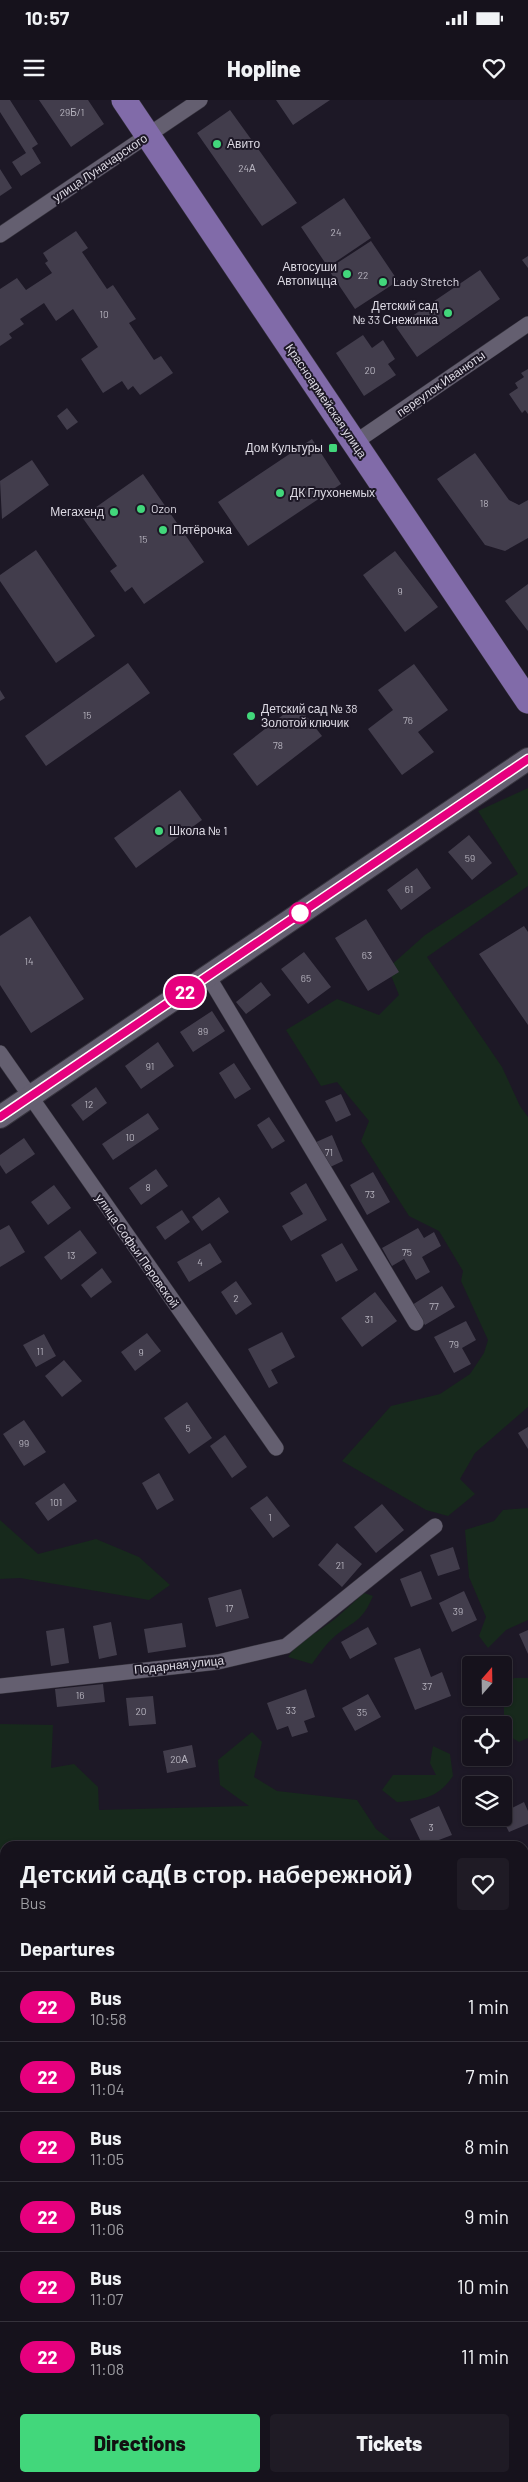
<!DOCTYPE html>
<meta charset="utf-8">
<style>
body{margin:0;font-family:Barlow,sans-serif;background:#1f1b25;color:#f1f3f6;height:100vh;display:flex;flex-direction:column;font-size:19px;white-space:nowrap}
*{box-sizing:border-box;margin:0}
p{font-size:16px;color:#9e9ea3}
.icon{flex:none;width:28px;height:28px;fill:none;stroke:currentColor;stroke-width:2;stroke-linecap:round;stroke-linejoin:round}
.map{position:relative;flex:1;overflow:hidden}
.details{position:absolute;left:0px;top:1741px;width:529px;height:641px;display:flex;flex-direction:column;background:#16121c;border-radius:15px 15px 0 0;box-shadow:0 1px 4px #0004,0 0 0 1px #35323b}
.details>*{flex:none}
.badge{padding:0 10px;border-radius:16px;font-size:18px;line-height:32px}
.needle{width:32px;rotate:20deg}
.buttons{position:absolute;left:462px;top:1556px;display:grid;gap:10px}
.buttons a{display:grid;place-items:center;width:50px;height:50px;border-radius:5px;background:#16121c;box-shadow:0 1px 4px #0004,0 0 0 1px #35323b;font-size:25px}
.map>.badge{position:absolute;translate:-50% -50%;box-shadow:0 0 0 2px #fff}
h2{padding:0 20px;font-size:19px;line-height:45px}
.round{display:grid;place-items:center;flex:none;width:52px;height:52px;border-radius:5px;background:#1f1b25}
.overview{display:flex;align-items:center;justify-content:space-between;height:85px;padding:0 20px}
h1{font-size:24px;font-weight:800;line-height:38px}
.button{display:flex;gap:10px;margin-top:auto;padding:10px 20px}
.button a{flex:1;height:58px;border-radius:5px;background:#42d77b;color:#111;font-size:20px;font-weight:800;line-height:58px;text-align:center}
.button a+a{background:#1f1b25;color:#f1f3f6}
ul{padding:0;list-style:none}
li{display:flex;align-items:center;gap:15px;height:70px;padding:0 20px;border-top:1px solid #35323b}
li div{flex:1}
li b{display:block;font-size:19px}
li em{font-style:normal}
li .badge{min-width:55px;font-weight:700;text-align:center}
.status{display:flex;justify-content:space-between;align-items:center;height:35px;padding:0 25px;background:#16121c;direction:ltr}
.status svg{height:14px;fill:currentColor}
header{display:flex;justify-content:space-between;align-items:center;height:65px;padding:0 20px;background:#16121c;font-size:22px;font-weight:800}
.map>svg:first-child{display:block}
.green{fill:#17291c}
.building{fill:#423d4c}
.lines{fill:none;stroke-linecap:round;stroke-linejoin:round}
.minor-casing{stroke:#36333d;stroke-width:16}
.secondary-casing{stroke:#36333d;stroke-width:24}
.primary-casing{stroke:#36333d;stroke-width:26}
.minor{stroke:#645f70;stroke-width:15}
.secondary{stroke:#645f70;stroke-width:22}
.primary{stroke:#816ba9;stroke-width:25}
.line-casing{stroke:#fff;stroke-width:11}
.line{stroke:#e6007e;stroke-width:8}
.poi-dot{fill:#42d77b;stroke:#1d1826;stroke-width:2}
.stop-dot{fill:#fff;stroke:#e6007e;stroke-width:2.5}
.labels{text-anchor:middle;stroke-width:4;stroke-linejoin:round;paint-order:stroke}
.number-label{font-size:10px;fill:#b6b3be}
.poi-label{font-size:12px;fill:#dddae4;stroke:#1d1826;text-anchor:start}
.street-label{font-size:12px;fill:#dddae4;stroke:#1d1826}
</style>
<div class="status"><b>10:57</b><svg viewBox="0 0 49 12"><path d="M0 12V9h3v3zM5 12V6h3v6zM10 12V3h3v9zM15 12V0h3v12zM26 1h20v11H26zM47 4h2v5h-2z"/></svg></div>
<header><svg class="icon" aria-label="menu" viewBox="0 0 24 24"><path d="M4 6h16M4 12h16M4 18h16"/></svg>Hopline<svg class="icon" aria-label="heart" viewBox="0 0 24 24"><path d="M12 20l-8-8c-3-5 5-10 8-4 3-6 11-1 8 4z"/></svg></header>
<div class="map">
<svg width="528" height="2382" viewBox="0 0 528 2382">
<rect width="100%" height="100%" fill="#1d1826"/>
<path class="green" d="M 528,688 L 528,786 L 427,857 L 502,967 L 520,1006 L 528,1017 L 528,1307 L 475,1353 L 460,1379 L 475,1394 L 448,1416 L 426,1410 L 342,1361 L 391,1306 L 440,1294 L 470,1274 L 484,1253 L 488,1240 L 461,1181 L 463,1171 L 439,1131 L 409,1116 L 361,1041 L 369,1021 L 337,982 L 321,986 L 286,930 L 337,899 L 379,915 L 399,895 L 388,868 L 425,835 L 518,774 L 478,711 Z
M 528,1408 L 528,1520 L 506,1530 L 488,1548 L 479,1536 L 486,1517 L 469,1477 L 465,1430 L 494,1421 L 503,1410 Z
M 0,1420 L 38,1454 L 96,1439 L 139,1457 L 170,1485 L 149,1500 L 20,1478 L 0,1479 Z
M 364,1493 L 373,1496 C 362,1522 355,1520 335,1536 C 326,1544 319,1554 312,1564 L 288,1557 L 300,1540 L 317,1532 L 335,1519 Z
M 514,1578 L 528,1578 L 528,1638 L 519,1642 L 504,1633 C 504,1618 504,1602 504,1586 Z
M 0,1624 L 53,1625 L 51,1668 L 74,1664 L 98,1687 L 99,1710 L 249,1706 L 220,1685 L 218,1660 L 252,1632 L 262,1642 L 254,1677 L 277,1691 L 357,1700 L 376,1729 L 398,1746 L 5,1746 L 5,1868 L 0,1868 Z
M 433,1646 L 450,1654 L 453,1676 C 438,1698 423,1700 397,1702 L 382,1690 L 393,1675 L 436,1675 L 430,1663 Z"/>
<path class="building" d="M 0,0 L 10,0 L 38,44 L 32,48 L 41,63 L 21,76 L 12,62 L 26,53 L 0,12 Z
M 39,0 L 88,0 L 104,24 L 71,47 Z
M 276,0 L 330,0 L 293,25 Z
M 230,10 L 297,103 L 262,126 L 197,33 Z
M 0,69 L 12,88 L 0,96 Z
M 344,98 L 371,138 L 328,167 L 301,127 Z
M 76,131 L 88,148 L 82,152 L 107,189 L 113,185 L 136,219 L 129,223 L 154,260 L 161,256 L 173,273 L 140,295 L 133,286 L 128,290 L 122,281 L 103,293 L 81,259 L 98,247 L 73,209 L 56,221 L 44,203 L 20,219 L 24,224 L 9,234 L 12,238 L 0,246 L 0,189 L 17,178 L 26,190 L 52,173 L 45,163 L 48,161 L 43,153 Z
M 371,141 L 398,181 L 355,209 L 328,169 Z
M 528,156 L 528,168 L 522,160 Z
M 480,170 L 500,199 L 417,257 L 396,227 Z
M 363,235 L 372,248 L 383,240 L 395,259 L 388,264 L 396,275 L 364,296 L 336,253 Z
M 528,269 L 528,314 L 525,310 L 522,313 L 509,294 L 518,288 L 515,283 L 524,277 L 521,273 Z
M 67,308 L 78,322 L 67,330 L 57,316 Z
M 312,339 L 341,384 L 248,446 L 218,402 Z
M 475,353 L 509,400 L 519,405 L 528,400 L 528,438 L 505,451 L 485,445 L 437,379 Z
M 32,360 L 49,385 L 2,419 L 0,381 Z
M 143,374 L 204,462 L 144,504 L 132,487 L 125,492 L 110,471 L 117,466 L 82,417 Z
M 36,450 L 95,536 L 56,563 L 0,481 L 0,475 Z
M 395,451 L 438,507 L 405,532 L 363,475 Z
M 528,484 L 528,531 L 505,501 Z
M 128,563 L 150,593 L 46,666 L 25,636 Z
M 414,564 L 448,610 L 418,632 L 434,652 L 402,675 L 368,629 L 393,610 L 378,590 Z
M 0,590 L 5,598 L 0,601 Z
M 297,604 L 322,636 L 257,686 L 233,654 Z
M 180,690 L 202,720 L 136,768 L 114,738 Z
M 469,735 L 492,763 L 472,780 L 448,752 Z
M 417,768 L 431,788 L 401,810 L 387,790 Z
M 30,816 L 84,899 L 31,933 L 0,885 L 0,836 Z
M 366,819 L 399,872 L 368,891 L 335,838 Z
M 524,826 L 528,832 L 528,925 L 479,854 Z
M 304,852 L 331,887 L 308,904 L 281,869 Z
M 261,882 L 271,895 L 246,914 L 236,902 Z
M 212,911 L 225,931 L 193,952 L 180,932 Z
M 158,942 L 174,966 L 141,989 L 125,966 Z
M 234,963 L 251,989 L 235,999 L 219,973 Z
M 96,987 L 107,1003 L 83,1021 L 71,1005 Z
M 341,994 L 351,1015 L 336,1022 L 325,1001 Z
M 148,1013 L 159,1029 L 113,1060 L 102,1044 Z
M 269,1017 L 285,1041 L 272,1049 L 257,1025 Z
M 332,1035 L 343,1061 L 326,1069 L 314,1043 Z
M 24,1038 L 35,1054 L 6,1074 L 0,1065 L 0,1055 Z
M 156,1069 L 168,1086 L 141,1105 L 129,1088 Z
M 373,1072 L 390,1102 L 367,1115 L 350,1085 Z
M 306,1083 L 327,1120 L 291,1141 L 282,1126 L 303,1114 L 290,1093 Z
M 54,1085 L 71,1108 L 48,1125 L 31,1102 Z
M 219,1097 L 229,1112 L 202,1131 L 192,1117 Z
M 182,1110 L 190,1122 L 165,1140 L 156,1127 Z
M 9,1125 L 25,1152 L 0,1167 L 0,1130 Z
M 418,1128 L 424,1138 L 434,1132 L 441,1146 L 422,1157 L 430,1172 L 416,1180 L 404,1159 L 392,1166 L 382,1148 Z
M 80,1130 L 97,1153 L 61,1180 L 44,1157 Z
M 210,1143 L 222,1162 L 189,1182 L 177,1162 Z
M 342,1143 L 358,1170 L 336,1182 L 321,1155 Z
M 102,1168 L 112,1182 L 91,1198 L 81,1185 Z
M 236,1181 L 252,1204 L 236,1215 L 221,1192 Z
M 442,1186 L 455,1207 L 425,1225 L 412,1205 Z
M 375,1192 L 397,1221 L 362,1247 L 341,1218 Z
M 466,1221 L 476,1240 L 462,1248 L 471,1264 L 454,1273 L 434,1237 Z
M 282,1232 L 295,1257 L 271,1270 L 278,1283 L 269,1288 L 248,1249 Z
M 147,1233 L 161,1251 L 135,1271 L 121,1252 Z
M 44,1234 L 56,1256 L 36,1267 L 23,1245 Z
M 64,1260 L 82,1281 L 62,1297 L 45,1276 Z
M 187,1302 L 212,1338 L 189,1354 L 164,1318 Z
M 24,1320 L 46,1352 L 24,1366 L 3,1334 Z
M 528,1327 L 528,1349 L 518,1333 Z
M 225,1335 L 247,1367 L 232,1378 L 210,1346 Z
M 159,1373 L 174,1400 L 157,1410 L 142,1383 Z
M 64,1383 L 77,1401 L 48,1421 L 35,1403 Z
M 267,1396 L 290,1426 L 273,1438 L 250,1408 Z
M 382,1404 L 404,1430 L 376,1453 L 354,1427 Z
M 337,1443 L 362,1464 L 342,1487 L 318,1465 Z
M 453,1447 L 460,1469 L 438,1476 L 430,1455 Z
M 421,1471 L 432,1499 L 411,1507 L 400,1479 Z
M 241,1489 L 249,1518 L 216,1527 L 208,1498 Z
M 464,1491 L 477,1520 L 452,1532 L 439,1503 Z
M 111,1522 L 117,1555 L 99,1559 L 93,1526 Z
M 182,1523 L 186,1547 L 148,1553 L 144,1529 Z
M 368,1527 L 377,1544 L 350,1559 L 341,1542 Z
M 64,1528 L 69,1563 L 51,1566 L 46,1531 Z
M 528,1530 L 528,1554 L 519,1534 Z
M 420,1548 L 431,1577 L 442,1572 L 451,1596 L 415,1610 L 394,1558 Z
M 103,1584 L 105,1602 L 57,1607 L 55,1589 Z
M 306,1589 L 315,1617 L 304,1621 L 308,1632 L 292,1637 L 288,1626 L 277,1630 L 267,1603 Z
M 368,1594 L 381,1617 L 355,1631 L 342,1608 Z
M 153,1596 L 156,1624 L 129,1626 L 126,1598 Z
M 192,1645 L 196,1667 L 167,1673 L 163,1651 Z
M 524,1702 L 528,1711 L 528,1724 L 509,1732 L 502,1718 L 504,1718 L 504,1712 Z
M 439,1706 L 452,1735 L 423,1746 L 410,1719 Z
M 5,1941 L 5,1958 L 4,1958 L 0,1942 Z
M 524,1992 L 528,1996 L 528,2029 L 524,2034 Z
M 5,2200 L 5,2229 L 0,2215 L 0,2202 Z
M 528,2232 L 528,2278 L 524,2276 L 524,2241 Z
M 159,2378 L 162,2378 L 168,2382 L 155,2382 Z"/>
<g class="lines">
<defs>
<path id="minor" d="M 0,135 L 200,0
M 354,343 L 528,224
M 208,876 L 416,1223
M 0,953 L 276,1348
M 0,1586 L 218,1562 L 286,1546 L 435,1426
M 524,1923 L 528,1926
M 0,1998 L 5,1997
M 0,2038 L 5,2037
M 524,2357 L 528,2348
M 290,2378 L 296,2382
M 511,2382 L 513,2378"/>
<path id="secondary" d="M 0,1017 L 528,659"/>
<path id="primary" d="M 124,0 L 528,601"/>
</defs>
<use href="#minor" class="minor-casing"/>
<use href="#secondary" class="secondary-casing"/>
<use href="#primary" class="primary-casing"/>
<use href="#minor" class="minor"/>
<use href="#secondary" class="secondary"/>
<use href="#primary" class="primary"/>
</g>
<g class="lines">
<defs>
<path id="line" d="M 0,1017 L 528,659"/>
</defs>
<use href="#line" class="line-casing"/>
<use href="#line" class="line"/>
</g>
<g class="poi-dot">
<circle cx="217" cy="44" r="5"/>
<circle cx="347" cy="174" r="5"/>
<circle cx="383" cy="182" r="5"/>
<circle cx="448" cy="213" r="5"/>
<rect x="328" y="343" width="10" height="10" rx="2.5"/>
<circle cx="280" cy="393" r="5"/>
<circle cx="141" cy="409" r="5"/>
<circle cx="114" cy="412" r="5"/>
<circle cx="163" cy="430" r="5"/>
<circle cx="251" cy="616" r="5"/>
<circle cx="159" cy="731" r="5"/>
</g>
<circle class="stop-dot" cx="300" cy="813" r="10"/>
<g class="labels">
<g class="number-label">
<text x="72" y="16">29Б/1</text>
<text x="247" y="72">24А</text>
<text x="336" y="136">24</text>
<text x="363" y="179">22</text>
<text x="104" y="218">10</text>
<text x="370" y="274">20</text>
<text x="484" y="407">18</text>
<text x="143" y="443">15</text>
<text x="400" y="495">9</text>
<text x="87" y="619">15</text>
<text x="408" y="624">76</text>
<text x="278" y="649">78</text>
<text x="470" y="762">59</text>
<text x="409" y="793">61</text>
<text x="367" y="859">63</text>
<text x="29" y="865">14</text>
<text x="306" y="882">65</text>
<text x="203" y="935">89</text>
<text x="150" y="970">91</text>
<text x="89" y="1008">12</text>
<text x="130" y="1041">10</text>
<text x="329" y="1056">71</text>
<text x="148" y="1091">8</text>
<text x="370" y="1098">73</text>
<text x="407" y="1156">75</text>
<text x="71" y="1159">13</text>
<text x="200" y="1166">4</text>
<text x="236" y="1202">2</text>
<text x="434" y="1210">77</text>
<text x="369" y="1223">31</text>
<text x="454" y="1248">79</text>
<text x="40" y="1255">11</text>
<text x="141" y="1256">9</text>
<text x="188" y="1332">5</text>
<text x="24" y="1347">99</text>
<text x="56" y="1406">101</text>
<text x="270" y="1421">1</text>
<text x="340" y="1469">21</text>
<text x="229" y="1512">17</text>
<text x="458" y="1515">39</text>
<text x="427" y="1590">37</text>
<text x="80" y="1599">16</text>
<text x="291" y="1614">33</text>
<text x="141" y="1615">20</text>
<text x="362" y="1616">35</text>
<text x="179" y="1663">20А</text>
<text x="431" y="1731">3</text>
</g>
<g class="poi-label">
<text x="227" y="48">Авито</text>
<text x="337" y="171" text-anchor="end">Автосуши<tspan x="337" dy="14">Автопицца</tspan></text>
<text x="393" y="186">Lady Stretch</text>
<text x="438" y="210" text-anchor="end">Детский сад<tspan x="438" dy="14">№ 33 Снежинка</tspan></text>
<text x="323" y="352" text-anchor="end">Дом Культуры</text>
<text x="290" y="397">ДК Глухонемых</text>
<text x="151" y="413">Ozon</text>
<text x="104" y="416" text-anchor="end">Мегахенд</text>
<text x="173" y="434">Пятёрочка</text>
<text x="261" y="613">Детский сад № 38<tspan x="261" dy="14">Золотой ключик</tspan></text>
<text x="169" y="735">Школа № 1</text>
</g>
<g class="street-label">
<text transform="translate(100 68) rotate(-34)" y="4">улица Луначарского</text>
<text transform="translate(441 284) rotate(-35)" y="4">переулок Иванюты</text>
<text transform="translate(326 301) rotate(56)" y="4">Красноармейская улица</text>
<text transform="translate(137 1151) rotate(55)" y="4">улица Софьи Перовской</text>
<text transform="translate(179 1565) rotate(-6)" y="4">Подарная улица</text>
</g>
</g>
</svg>
<div class="buttons">
<a><svg class="needle" viewBox="-14 -14 28 28"><path d="M0-13l5 13h-10z" fill="#e53935"/><path d="M0 13l5-13h-10z" fill="#9e9ea3"/></svg></a>
<a><svg class="icon" aria-label="locate" viewBox="0 0 24 24"><circle cx="12" cy="12" r="6"/><path d="M12 2v4M12 18v4M2 12h4M18 12h4"/></svg></a>
<a><svg class="icon" aria-label="layers" viewBox="0 0 24 24"><path d="M12 4l9 5-9 5-9-5zM3 14l9 5 9-5"/></svg></a>
</div>
<b class="badge" style="left:185px;top:892px;background:#e6007e;color:#fff">22</b>
<section class="details">
<div class="overview"><div><h1>Детский сад(в стор. набережной)</h1><p>Bus</p></div><a class="round"><svg class="icon" aria-label="heart" viewBox="0 0 24 24"><path d="M12 20l-8-8c-3-5 5-10 8-4 3-6 11-1 8 4z"/></svg></a></div>
<h2>Departures</h2>
<ul>
<li><span class="badge" style="background:#e6007e;color:#fff">22</span><div><b>Bus</b><p>10:58</p></div><em>1 min</em></li>
<li><span class="badge" style="background:#e6007e;color:#fff">22</span><div><b>Bus</b><p>11:04</p></div><em>7 min</em></li>
<li><span class="badge" style="background:#e6007e;color:#fff">22</span><div><b>Bus</b><p>11:05</p></div><em>8 min</em></li>
<li><span class="badge" style="background:#e6007e;color:#fff">22</span><div><b>Bus</b><p>11:06</p></div><em>9 min</em></li>
<li><span class="badge" style="background:#e6007e;color:#fff">22</span><div><b>Bus</b><p>11:07</p></div><em>10 min</em></li>
<li><span class="badge" style="background:#e6007e;color:#fff">22</span><div><b>Bus</b><p>11:08</p></div><em>11 min</em></li>
</ul>
<div class="button"><a>Directions</a><a>Tickets</a></div>
</section>
</div>
